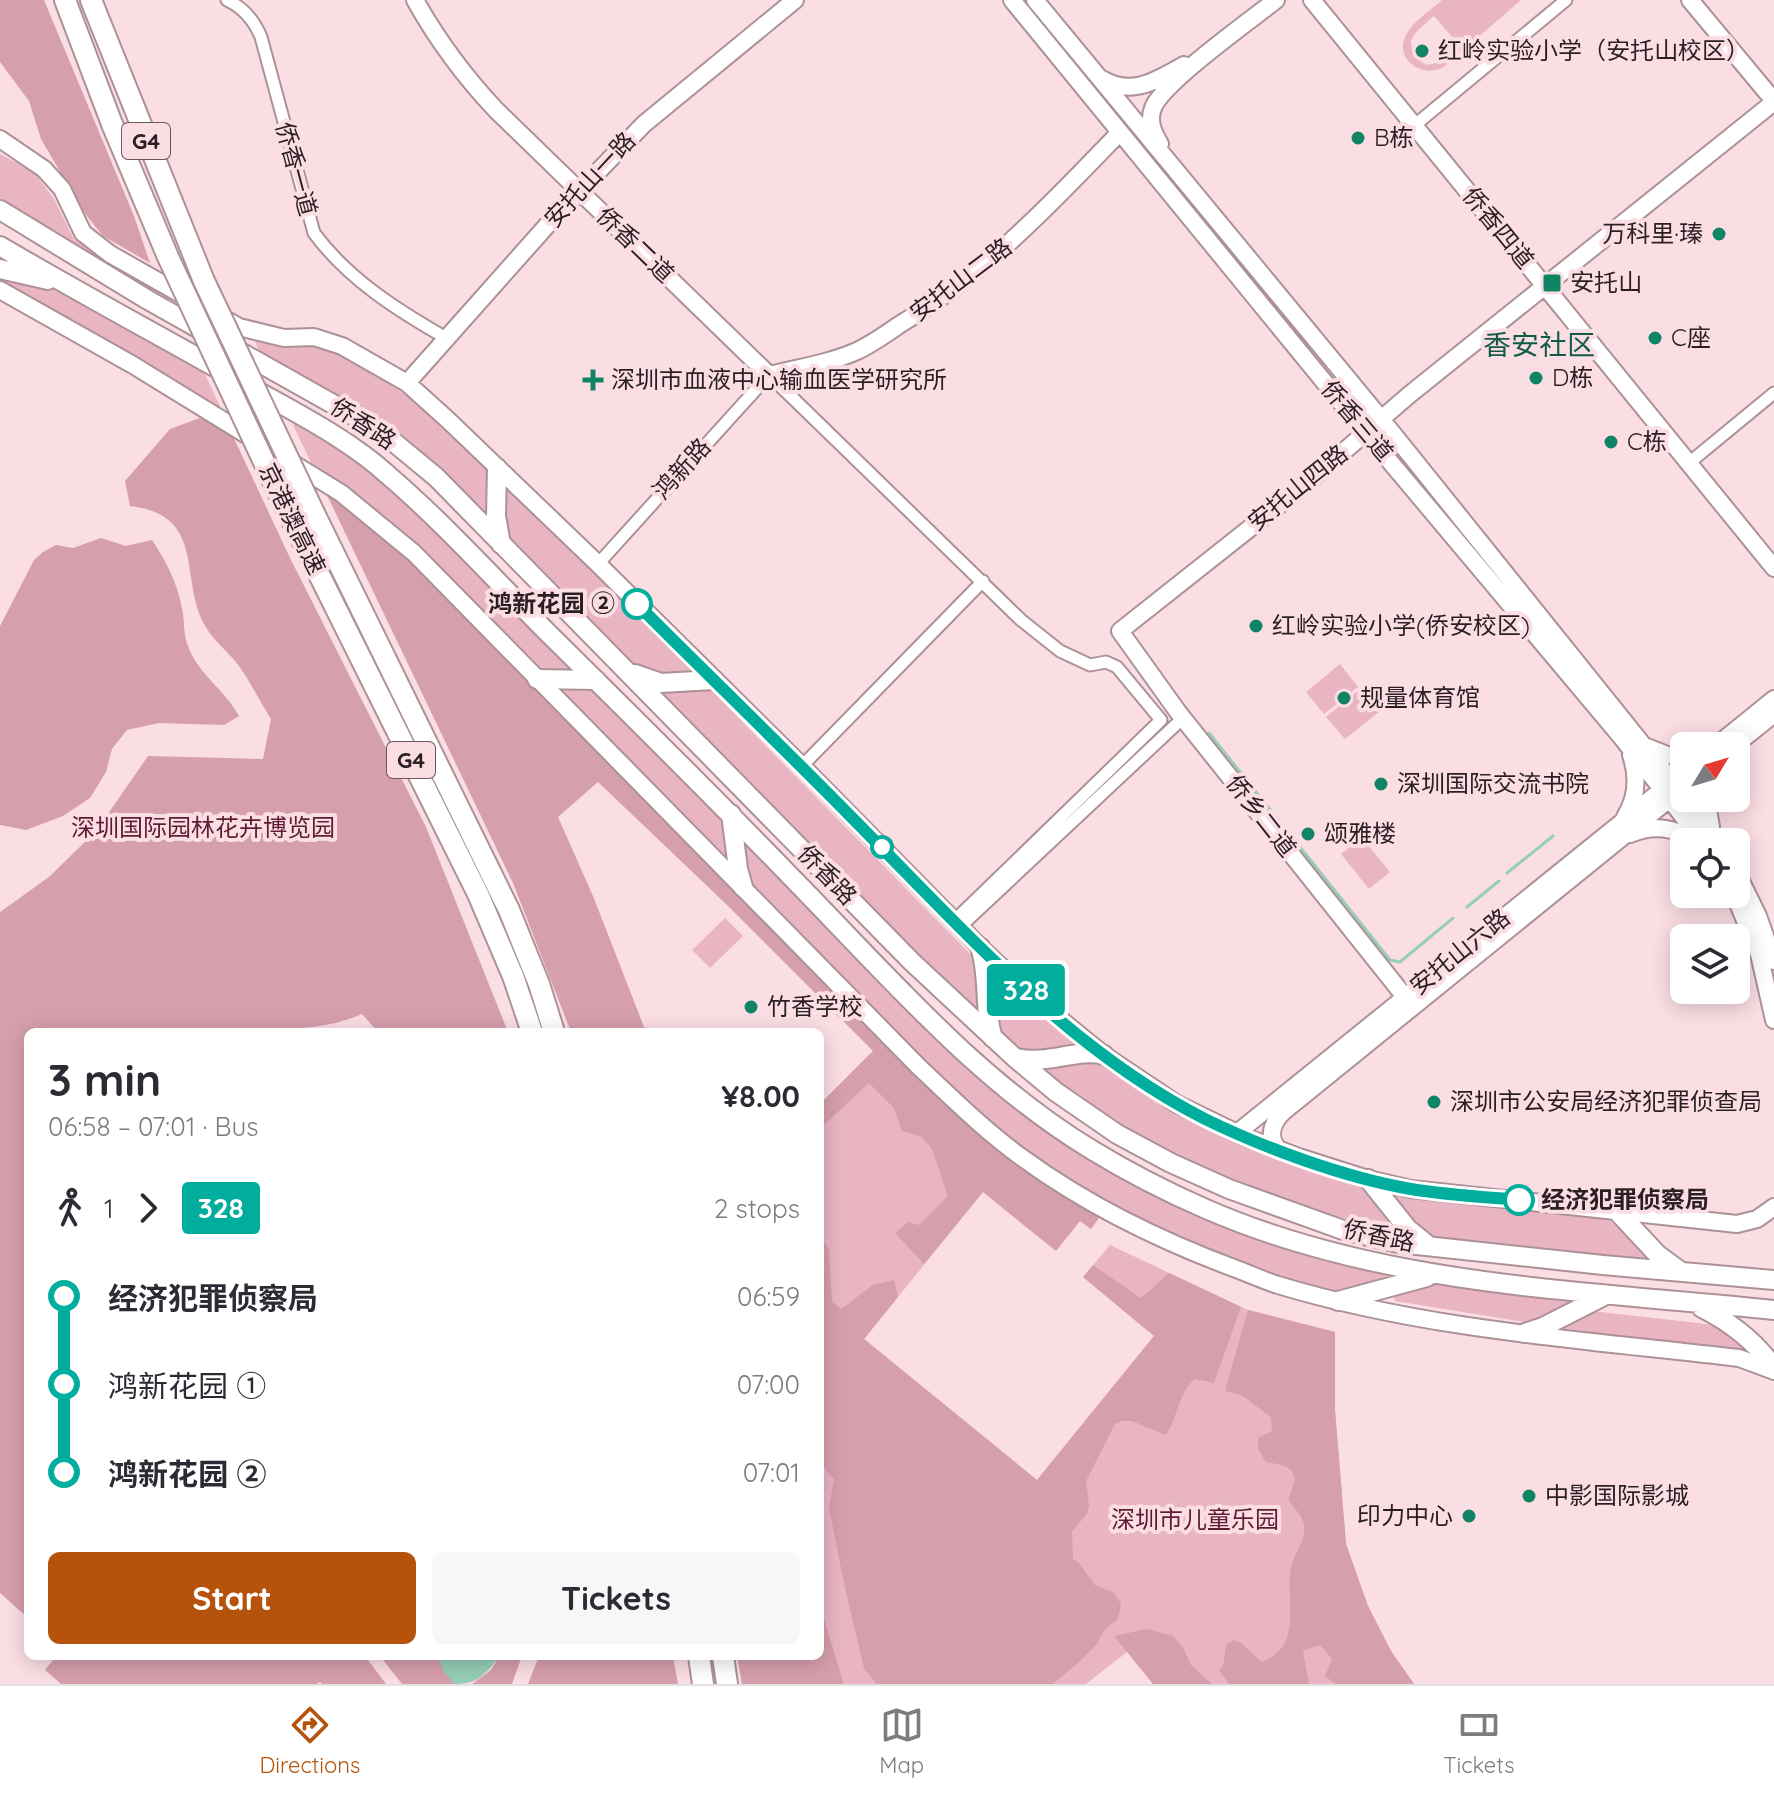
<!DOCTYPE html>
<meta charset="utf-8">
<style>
body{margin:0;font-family:Quicksand,"Noto Sans SC",sans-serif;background:#f7f7f7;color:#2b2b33;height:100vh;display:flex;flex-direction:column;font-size:30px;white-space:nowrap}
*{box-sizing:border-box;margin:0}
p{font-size:26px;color:#7c7c81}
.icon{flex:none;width:44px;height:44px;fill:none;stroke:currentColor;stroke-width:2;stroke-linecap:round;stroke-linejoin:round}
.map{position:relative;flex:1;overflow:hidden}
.sheet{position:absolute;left:24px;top:1028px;width:800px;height:632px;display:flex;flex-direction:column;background:#fff;border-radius:12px;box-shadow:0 4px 20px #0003}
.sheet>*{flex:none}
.badge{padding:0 16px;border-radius:6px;font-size:28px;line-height:52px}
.needle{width:52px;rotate:52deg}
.tools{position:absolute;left:1670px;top:732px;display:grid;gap:16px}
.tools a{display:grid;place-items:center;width:80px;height:80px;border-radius:12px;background:#fff;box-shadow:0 4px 20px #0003;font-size:40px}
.map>.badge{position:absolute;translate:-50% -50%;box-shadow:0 0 0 4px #fff}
.legs{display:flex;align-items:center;gap:12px;height:88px;padding:0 24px;font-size:26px}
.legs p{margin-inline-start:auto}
.head{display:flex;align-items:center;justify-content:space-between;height:136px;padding:0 24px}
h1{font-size:44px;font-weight:700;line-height:60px}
.primary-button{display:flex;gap:16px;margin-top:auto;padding:16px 24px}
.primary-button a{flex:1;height:92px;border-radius:12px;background:#b45309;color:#fff;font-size:32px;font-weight:700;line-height:92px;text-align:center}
.primary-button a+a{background:#f7f7f7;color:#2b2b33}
ul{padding:0 24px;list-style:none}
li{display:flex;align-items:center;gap:28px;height:88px;font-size:30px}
li i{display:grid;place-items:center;width:12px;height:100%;margin:0 10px;background:currentColor}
li i::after{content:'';width:20px;height:20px;margin:-10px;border:6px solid;border-radius:50%;background:#fff}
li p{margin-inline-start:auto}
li:first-child i{background:linear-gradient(#0000 50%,currentColor 0)}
li:last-child i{background:linear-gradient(currentColor 50%,#0000 0)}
.menu{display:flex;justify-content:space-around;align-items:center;height:112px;border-top:2px solid #e1e1e2;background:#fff;font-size:22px;color:#7c7c81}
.menu a{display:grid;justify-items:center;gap:4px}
.menu .selected{color:#b45309}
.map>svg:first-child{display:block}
.green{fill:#e9b5c2;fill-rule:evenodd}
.forest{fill:#d69fac}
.water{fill:#96ceb7}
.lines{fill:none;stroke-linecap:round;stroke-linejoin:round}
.stream{stroke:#96ceb7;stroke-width:3}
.street-casing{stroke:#ac9197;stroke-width:15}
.secondary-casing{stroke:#ac9197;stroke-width:20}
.primary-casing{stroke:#ac9197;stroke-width:22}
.highway-casing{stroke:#ac9197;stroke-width:24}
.street{stroke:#fff;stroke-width:11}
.secondary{stroke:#fff;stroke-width:16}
.primary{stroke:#fff;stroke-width:18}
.highway{stroke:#fff;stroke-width:20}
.highway-bridge-casing{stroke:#ac9197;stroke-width:24;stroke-linecap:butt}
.highway-bridge{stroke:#fff;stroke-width:20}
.line-1-casing{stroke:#fff;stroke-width:18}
.line-1{stroke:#01ad9c;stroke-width:12}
.poi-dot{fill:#108464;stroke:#fbdee4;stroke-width:3}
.stop-1-dot{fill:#fff;stroke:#01ad9c;stroke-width:4}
.labels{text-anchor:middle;stroke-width:8;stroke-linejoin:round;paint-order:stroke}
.shield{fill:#fbdee4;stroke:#69585c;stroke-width:2}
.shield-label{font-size:22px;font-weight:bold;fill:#2a1f22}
.poi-label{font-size:24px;fill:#2a1f22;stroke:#fbdee4;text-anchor:start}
.street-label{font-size:24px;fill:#2a1f22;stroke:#fbdee4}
.stop-label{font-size:24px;font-weight:bold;fill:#2a1f22;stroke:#fbdee4;text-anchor:end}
.park-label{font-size:24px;fill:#5e1d33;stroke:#fbdee4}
.quarter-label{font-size:28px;fill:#115c45;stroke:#fbdee4}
</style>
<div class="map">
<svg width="1774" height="1684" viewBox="0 0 1774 1684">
<rect width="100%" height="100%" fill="#fbdee4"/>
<path class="green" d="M 1442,0 L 1521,0 L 1445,66 C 1424,80 1393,60 1406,35 C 1413,21 1431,10 1442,0 ZM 1434,16 L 1459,45 L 1437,63 L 1426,65 L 1413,56 L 1411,41 L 1416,32 Z
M 0,154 L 34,172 L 54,199 L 74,239 L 169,295 L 172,301 L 0,204 Z
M 0,276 L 63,292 L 203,370 L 225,417 L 0,286 Z
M 253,337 L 274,343 L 312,344 L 333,350 L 417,401 L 485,464 L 489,473 L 492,522 L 377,419 L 260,353 Z
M 296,424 L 371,469 L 436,529 L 581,674 L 538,675 L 316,473 L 293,425 Z
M 501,478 L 695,672 L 667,678 L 640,673 L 506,536 Z
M 1340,664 L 1358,687 L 1324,714 L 1306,692 Z
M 591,686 L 730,824 L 732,871 L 549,687 Z
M 707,686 L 981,965 L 981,1022 L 654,687 Z
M 1360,689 L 1379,712 L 1345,739 L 1326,717 Z
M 741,836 L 939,1039 L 1153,1193 L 1204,1218 L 1275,1245 L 1404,1276 L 1348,1296 L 1318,1291 L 1211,1255 L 1113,1209 L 1027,1153 L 977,1113 L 748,888 Z
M 1362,838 L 1390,872 L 1369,889 L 1341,854 Z
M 725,918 L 743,936 L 710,968 L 692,950 Z
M 993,973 L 1079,1045 L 1061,1054 L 1017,1051 L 996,1032 Z
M 873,1051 L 1056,1251 L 983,1192 L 864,1339 L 1037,1480 L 1154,1336 L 1083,1277 L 1110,1245 L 1248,1310 L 1335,1332 L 1335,1410 L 1346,1544 L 1368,1606 L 1391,1651 L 1414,1684 L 1163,1684 L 1127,1652 L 1086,1684 L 844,1684 L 820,1605 L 820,1104 Z
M 1096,1060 L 1155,1102 L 1197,1125 L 1369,1188 L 1401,1233 C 1343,1218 1285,1205 1229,1182 C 1160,1154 1099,1112 1039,1068 Z
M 1385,1190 L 1606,1218 L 1659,1259 L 1540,1250 L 1430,1237 L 1418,1233 Z
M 1422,1282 L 1576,1303 L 1536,1324 L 1395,1301 L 1392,1293 Z
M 1584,1310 L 1715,1325 L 1736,1333 L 1759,1360 L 1732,1352 L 1560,1328 Z"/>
<path class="forest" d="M 0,0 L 44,0 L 134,216 L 150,263 L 103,236 L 83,211 L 41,139 L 29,101 L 0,62 Z
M 200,418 L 232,434 L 290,558 L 426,827 L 508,1032 L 378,1032 L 362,1014 C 317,1035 253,1028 204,1029 L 200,1032 L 28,1032 L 28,1618 L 0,1593 L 0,912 L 49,877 L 96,831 L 148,756 L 263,759 L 271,719 C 260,702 251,683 239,666 C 228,651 213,641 204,624 C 179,576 206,515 130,506 L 125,481 L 170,429 Z
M 325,491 L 343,501 L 420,568 L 947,1100 L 1102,1214 L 1091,1229 L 1080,1221 L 1056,1251 L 983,1192 L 924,1264 L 895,1233 L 908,1222 L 919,1225 L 948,1196 L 932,1149 L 922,1137 L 902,1131 L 894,1108 L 869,1083 L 825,1124 L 820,1119 L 820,1104 L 873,1051 L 726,904 L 598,782 L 558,817 L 593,896 L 646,1032 L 571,1032 L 513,883 Z
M 101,538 L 126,546 L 152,540 C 166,561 178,584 182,609 C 185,621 183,635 188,646 C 198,674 225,690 239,716 L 224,725 L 159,723 L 127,730 L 112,749 L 106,772 L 90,798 L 63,816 L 26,830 L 0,825 L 0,626 L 34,560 L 43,552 L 56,545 L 73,548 Z
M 820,1235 L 829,1250 L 832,1302 L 841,1309 L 873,1285 L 894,1280 L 898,1297 L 864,1339 L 1037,1480 L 1154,1336 L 1083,1277 L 1093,1265 L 1141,1298 L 1169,1273 L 1241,1307 L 1214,1383 L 1195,1379 C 1178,1393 1178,1417 1166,1435 L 1132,1421 L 1121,1421 L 1115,1424 L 1086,1481 L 1089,1506 L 1087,1514 L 1072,1531 L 1073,1559 L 1079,1563 L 1095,1585 L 1114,1593 L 1121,1604 L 1118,1619 L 1104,1630 L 1097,1644 L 1081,1660 L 1053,1684 L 876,1684 L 864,1668 L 845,1588 L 829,1508 L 834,1480 L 820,1462 Z
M 1248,1310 L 1335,1332 L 1335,1410 L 1346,1544 L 1368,1606 L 1391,1651 L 1414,1684 L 1335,1684 L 1325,1676 L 1332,1659 L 1320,1645 L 1303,1651 L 1309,1684 L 1229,1684 L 1219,1670 L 1223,1666 L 1226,1645 L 1233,1640 L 1241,1643 L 1262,1662 C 1304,1646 1285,1601 1291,1568 C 1294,1553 1309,1537 1303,1521 C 1301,1514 1293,1507 1289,1501 C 1289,1493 1293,1489 1294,1482 C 1297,1465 1277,1464 1266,1462 L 1258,1449 L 1258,1438 L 1272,1431 L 1271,1417 L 1241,1395 L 1225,1391 Z
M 820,1605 L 844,1684 L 742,1684 L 737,1656 L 820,1656 Z
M 1147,1629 L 1173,1636 L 1183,1647 L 1191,1665 L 1212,1684 L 1153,1684 L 1114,1636 Z
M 56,1656 L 365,1656 L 386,1684 L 322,1684 L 320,1682 L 317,1684 L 61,1684 L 45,1670 Z
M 380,1656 L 438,1656 L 455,1684 L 402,1684 Z
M 499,1656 L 522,1656 L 512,1684 L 472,1684 L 491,1670 Z
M 539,1656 L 673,1656 L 678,1684 L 528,1684 Z"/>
<path class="water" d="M 438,1656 L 499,1656 C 486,1674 478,1684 455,1684 L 444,1672 Z"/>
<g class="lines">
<path class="stream" d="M 1209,733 L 1390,960 L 1400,962 L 1453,918
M 1507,873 L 1553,836
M 1467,907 L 1499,881"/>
<defs>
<path id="street" d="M 227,0 C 244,8 254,20 261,37 L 314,233 C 348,279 397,310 446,338
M 1415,125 L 1566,0
M 1689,463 L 1774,393
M 598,564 L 769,375 L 1021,620 L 1060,651 L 1090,665 L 1106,662 L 1117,667 L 1161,720 L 954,921
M 802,766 L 983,581
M 960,927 L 1183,718"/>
<path id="secondary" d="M 415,0 C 438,41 464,76 496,110 L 769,375 C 798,368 830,363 857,351 C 872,344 886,334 899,325 C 986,273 1050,205 1120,132
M 1012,0 L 1366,433 L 1623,739 L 1703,842
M 1035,0 L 1382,420 L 1684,796
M 1312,0 L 1774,568
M 1690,0 L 1774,101
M 1102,79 C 1132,97 1157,80 1184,65
M 0,139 L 44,169 L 62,189 L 83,233 L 110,254 L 239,327 L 284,338 L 314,337 L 342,346 L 407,383 L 448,420 L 598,564 L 802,766 L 980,947 L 1039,1002 L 1104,1055 L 1177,1104 L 1243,1136 L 1299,1157 L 1368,1179 L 1411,1189 L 1737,1224 L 1757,1219 L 1774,1207
M 1160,144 C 1153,132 1148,121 1153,108 C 1162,83 1251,20 1276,0
M 0,290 L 133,365 L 341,493 L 414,553 L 919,1067 C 953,1099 986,1132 1024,1159 C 1090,1207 1163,1242 1239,1270 C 1252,1275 1265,1281 1278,1285 C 1427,1330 1586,1340 1739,1358 L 1774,1371
M 407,383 L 558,213 L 644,124 L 795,0
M 1716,746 L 1774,699
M 1734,746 L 1774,714
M 1647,747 L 1667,755 L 1684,756
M 1685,798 L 1718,842
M 1706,798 L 1711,827
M 1625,817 C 1637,798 1638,776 1631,755
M 1630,834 C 1654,824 1675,827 1696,842
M 1736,871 L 1758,916 L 1774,961
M 1734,894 L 1759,954 L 1774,1020
M 1405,997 L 1178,712 L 1120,631 L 1312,479 L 1409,395 L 1774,102
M 1237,1133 L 1684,772
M 1278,1149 C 1267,1136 1272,1123 1283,1112 L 1678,792"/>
<path id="primary" d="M 0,210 L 148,300 L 379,430 L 436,477 L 912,962 L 1014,1057 L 1056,1092 L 1117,1134 L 1171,1163 L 1229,1189 L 1343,1230 L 1398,1243 L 1603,1265 L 1774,1280
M 0,246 C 80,293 162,337 243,383 C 292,411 346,437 388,475 C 445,524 495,580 548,633 C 632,716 716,799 798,884 C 889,977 979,1082 1092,1150 C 1128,1172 1167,1192 1206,1209 C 1385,1287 1583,1290 1774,1310
M 0,269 L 48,280
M 497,468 L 496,516 L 501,544
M 635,674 L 661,683 L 714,680
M 537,679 L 596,680
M 731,814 L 738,869 L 743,887
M 980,947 C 990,977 983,1008 993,1038
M 1016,1058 C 1049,1065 1077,1048 1104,1055
M 1368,1179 L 1408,1229 L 1429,1246
M 1616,1210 L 1657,1254 L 1680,1271
M 1338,1301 L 1427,1277
M 1702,1308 C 1732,1323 1755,1341 1774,1368
M 1525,1333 L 1543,1327 L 1602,1297"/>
<path id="highway" d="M 65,0 L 112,124 L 168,257
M 91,0 L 204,281
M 279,494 L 478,894 L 513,976 L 532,1032
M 315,515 L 509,910 L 539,984 L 554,1032
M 699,1656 L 703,1684
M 723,1656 L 727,1684"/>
</defs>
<use href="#street" class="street-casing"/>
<use href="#secondary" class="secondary-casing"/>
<use href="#primary" class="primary-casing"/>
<use href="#highway" class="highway-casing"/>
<use href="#street" class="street"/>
<use href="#secondary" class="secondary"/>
<use href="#primary" class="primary"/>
<use href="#highway" class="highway"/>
<defs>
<path id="highway-bridge" d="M 168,257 L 279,494
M 204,281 L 315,515"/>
</defs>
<use href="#highway-bridge" class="highway-bridge-casing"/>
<use href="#highway-bridge" class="highway-bridge"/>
</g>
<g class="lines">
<defs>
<path id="line-1" d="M 637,604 C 714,681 793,757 869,835 C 972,939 1073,1052 1205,1119 C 1264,1148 1346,1178 1411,1189 C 1447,1195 1484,1197 1519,1200"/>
</defs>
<use href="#line-1" class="line-1-casing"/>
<use href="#line-1" class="line-1"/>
</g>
<g class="poi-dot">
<circle cx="1422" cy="51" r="8"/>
<circle cx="1358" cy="138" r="8"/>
<circle cx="1719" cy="234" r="8"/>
<rect x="1542" y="273" width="20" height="20" rx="4"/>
<circle cx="1655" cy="338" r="8"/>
<circle cx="1536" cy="378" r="8"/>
<path d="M589 368h8v8h8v8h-8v8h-8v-8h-8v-8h8z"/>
<circle cx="1611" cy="442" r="8"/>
<circle cx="1256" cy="626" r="8"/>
<circle cx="1344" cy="698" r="8"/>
<circle cx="1381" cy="784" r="8"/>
<circle cx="1308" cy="834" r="8"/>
<circle cx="751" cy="1007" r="8"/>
<circle cx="1434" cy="1102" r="8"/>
<circle cx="1529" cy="1496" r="8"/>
<circle cx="1469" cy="1516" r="8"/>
</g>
<g class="stop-1-dot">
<circle cx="637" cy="604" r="14"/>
<circle cx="882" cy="847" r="10"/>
<circle cx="1519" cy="1200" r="14"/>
</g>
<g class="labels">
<g class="shield">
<rect x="122" y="123" width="48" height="36" rx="6"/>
<rect x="387" y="742" width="48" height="36" rx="6"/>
</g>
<g class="shield-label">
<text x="146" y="149">G4</text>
<text x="411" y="768">G4</text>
</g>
<g class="poi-label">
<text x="1438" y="59">红岭实验小学（安托山校区）</text>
<text x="1374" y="146">B栋</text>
<text x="1703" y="242" text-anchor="end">万科里·瑧</text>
<text x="1570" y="291">安托山</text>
<text x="1671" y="346">C座</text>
<text x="1552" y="386">D栋</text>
<text x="611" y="388">深圳市血液中心输血医学研究所</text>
<text x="1627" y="450">C栋</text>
<text x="1272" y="634">红岭实验小学(侨安校区)</text>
<text x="1360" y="706">规量体育馆</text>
<text x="1397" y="792">深圳国际交流书院</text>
<text x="1324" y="842">颂雅楼</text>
<text x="767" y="1015">竹香学校</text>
<text x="1450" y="1110">深圳市公安局经济犯罪侦查局</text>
<text x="1545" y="1504">中影国际影城</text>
<text x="1453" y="1524" text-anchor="end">印力中心</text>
</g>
<g class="street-label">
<text transform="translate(296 169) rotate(75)" y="8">侨香一道</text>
<text transform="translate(590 180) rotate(-47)" y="8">安托山一路</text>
<text transform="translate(1498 228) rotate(51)" y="8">侨香四道</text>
<text transform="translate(635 245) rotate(44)" y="8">侨香二道</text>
<text transform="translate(961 280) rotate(-37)" y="8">安托山二路</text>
<text transform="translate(1357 421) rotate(50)" y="8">侨香三道</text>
<text transform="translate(363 424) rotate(33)" y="8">侨香路</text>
<text transform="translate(682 469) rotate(-48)" y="8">鸿新路</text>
<text transform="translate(1298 488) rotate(-39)" y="8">安托山四路</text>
<text transform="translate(292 519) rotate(64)" y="8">京港澳高速</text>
<text transform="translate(1261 816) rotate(52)" y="8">侨乡二道</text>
<text transform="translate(827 875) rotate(46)" y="8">侨香路</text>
<text transform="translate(1460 952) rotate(-39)" y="8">安托山六路</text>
<text transform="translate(1379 1236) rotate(12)" y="8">侨香路</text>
</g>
<g class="stop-label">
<text x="615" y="612">鸿新花园 ②</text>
<text x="1541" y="1208" text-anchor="start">经济犯罪侦察局</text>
</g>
<g class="park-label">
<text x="203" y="836">深圳国际园林花卉博览园</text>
<text x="1195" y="1528">深圳市儿童乐园</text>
</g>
<g class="quarter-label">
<text x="1539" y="355">香安社区</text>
</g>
</g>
</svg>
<div class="tools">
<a><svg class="needle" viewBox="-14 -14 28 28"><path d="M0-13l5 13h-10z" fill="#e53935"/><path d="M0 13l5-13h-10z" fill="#7c7c81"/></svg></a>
<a><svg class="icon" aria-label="locate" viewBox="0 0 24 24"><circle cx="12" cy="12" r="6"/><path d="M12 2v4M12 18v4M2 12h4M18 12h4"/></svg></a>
<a><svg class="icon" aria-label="layers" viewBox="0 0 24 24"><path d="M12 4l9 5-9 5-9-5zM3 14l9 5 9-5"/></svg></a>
</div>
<b class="badge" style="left:1026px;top:990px;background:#01ad9c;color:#fff">328</b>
<section class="sheet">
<div class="head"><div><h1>3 min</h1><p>06:58 – 07:01 · Bus</p></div><b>¥8.00</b></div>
<div class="legs"><svg class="icon" aria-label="walk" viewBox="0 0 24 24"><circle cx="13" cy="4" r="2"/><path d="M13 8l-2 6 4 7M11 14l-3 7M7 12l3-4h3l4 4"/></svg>1<svg class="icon" aria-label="forward" viewBox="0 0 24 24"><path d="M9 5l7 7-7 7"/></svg><b class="badge" style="background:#01ad9c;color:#fff">328</b><p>2 stops</p></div>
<ul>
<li><i style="color:#01ad9c"></i><b>经济犯罪侦察局</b><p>06:59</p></li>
<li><i style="color:#01ad9c"></i><span>鸿新花园 ①</span><p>07:00</p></li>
<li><i style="color:#01ad9c"></i><b>鸿新花园 ②</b><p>07:01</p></li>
</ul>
<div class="primary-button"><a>Start</a><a>Tickets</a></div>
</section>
</div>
<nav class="menu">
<a class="selected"><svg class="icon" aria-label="directions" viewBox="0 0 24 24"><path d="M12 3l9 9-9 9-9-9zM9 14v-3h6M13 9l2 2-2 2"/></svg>Directions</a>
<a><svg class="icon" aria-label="map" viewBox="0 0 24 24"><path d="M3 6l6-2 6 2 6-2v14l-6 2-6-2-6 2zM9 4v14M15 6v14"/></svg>Map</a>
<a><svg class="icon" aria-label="tickets" viewBox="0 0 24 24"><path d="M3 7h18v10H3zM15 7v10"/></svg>Tickets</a>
</nav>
